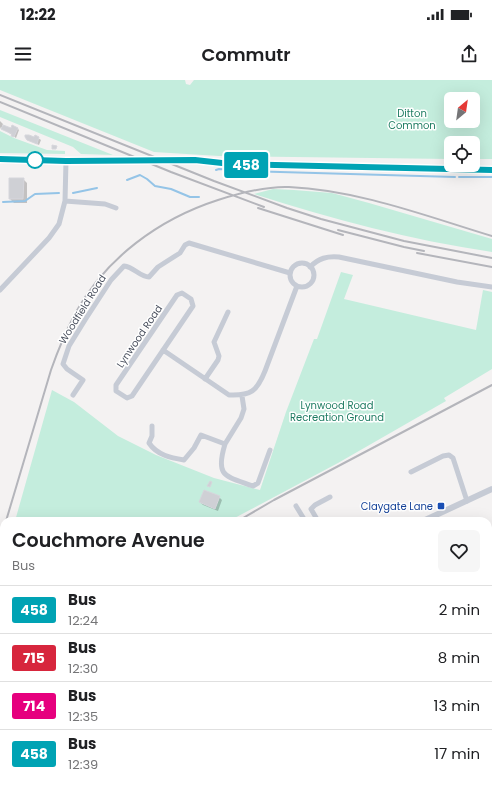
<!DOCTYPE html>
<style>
body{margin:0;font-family:Poppins,sans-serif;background:#f6f6f6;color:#202124;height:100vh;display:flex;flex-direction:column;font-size:15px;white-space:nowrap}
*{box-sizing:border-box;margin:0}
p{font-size:13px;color:#757577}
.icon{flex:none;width:22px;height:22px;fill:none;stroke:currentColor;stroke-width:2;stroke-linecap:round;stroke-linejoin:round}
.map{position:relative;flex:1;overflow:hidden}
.drawer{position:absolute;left:0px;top:437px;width:492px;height:268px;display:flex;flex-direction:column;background:#fff;border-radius:12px 12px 0 0;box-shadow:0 4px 16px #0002}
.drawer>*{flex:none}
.badge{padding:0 8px;border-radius:3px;font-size:14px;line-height:26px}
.needle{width:26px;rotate:29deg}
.tools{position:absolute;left:444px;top:12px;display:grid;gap:8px}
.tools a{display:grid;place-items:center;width:36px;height:36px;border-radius:6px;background:#fff;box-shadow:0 4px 16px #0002;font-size:20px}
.map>.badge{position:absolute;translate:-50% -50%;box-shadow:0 0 0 2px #fff}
.round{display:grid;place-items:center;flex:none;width:42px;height:42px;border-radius:6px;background:#f6f6f6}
.overview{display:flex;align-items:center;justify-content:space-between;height:68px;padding:0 12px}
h1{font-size:19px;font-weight:600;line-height:30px}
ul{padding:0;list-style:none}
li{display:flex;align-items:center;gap:12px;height:48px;padding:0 12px;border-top:1px solid #e0e0e0}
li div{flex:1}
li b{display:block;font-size:15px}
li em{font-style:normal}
li .badge{min-width:44px;font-weight:700;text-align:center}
.status{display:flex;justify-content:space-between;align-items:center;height:28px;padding:0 20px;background:#fff;direction:ltr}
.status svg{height:11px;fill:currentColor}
header{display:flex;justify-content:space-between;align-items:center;height:52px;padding:0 12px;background:#fff;font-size:18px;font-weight:600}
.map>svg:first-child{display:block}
.green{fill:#c4eddd;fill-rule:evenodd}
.shadow{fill:#0003}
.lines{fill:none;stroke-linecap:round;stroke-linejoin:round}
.stream{stroke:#94c4e7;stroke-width:2}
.building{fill:#cfd0d5;stroke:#d6d6dc}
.minor{stroke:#c6cbd5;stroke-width:5}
.tertiary{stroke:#c6cbd5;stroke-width:6}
.primary{stroke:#b3bbce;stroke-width:8}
.rail{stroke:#b4b5bb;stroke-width:2}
.line-casing{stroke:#fff;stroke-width:9}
.line{stroke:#00a3b4;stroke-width:6}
.stop-dot{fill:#fff;stroke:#00a3b4;stroke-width:2}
.transit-dot{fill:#1a4fb4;stroke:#fff;stroke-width:1.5}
.labels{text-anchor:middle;stroke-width:3;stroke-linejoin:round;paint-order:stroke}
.park-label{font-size:10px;fill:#1e7c62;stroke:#fff}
.street-label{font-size:10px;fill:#4a505e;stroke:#fff}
.transit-label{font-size:10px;fill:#164399;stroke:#fff;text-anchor:end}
</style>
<div class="status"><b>12:22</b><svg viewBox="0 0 49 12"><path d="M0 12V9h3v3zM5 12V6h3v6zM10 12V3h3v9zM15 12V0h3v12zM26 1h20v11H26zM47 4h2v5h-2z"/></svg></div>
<header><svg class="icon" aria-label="menu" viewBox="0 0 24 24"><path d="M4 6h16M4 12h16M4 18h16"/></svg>Commutr<svg class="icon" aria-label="share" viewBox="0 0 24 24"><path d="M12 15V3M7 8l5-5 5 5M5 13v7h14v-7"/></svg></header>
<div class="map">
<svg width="492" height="705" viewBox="0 0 492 705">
<rect width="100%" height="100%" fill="#f4f2f2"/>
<path class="green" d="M 0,0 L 185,0 L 186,4 L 190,5 L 194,0 L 492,0 L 492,79 L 473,79 L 473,63 L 451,63 L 451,79 L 219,76 L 154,72 L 0,10 ZM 451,19 L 473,19 L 473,41 L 451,41 Z
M 0,30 L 113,75 L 81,74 L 73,67 L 0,37 Z
M 0,51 L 14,58 L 47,70 L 65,71 L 65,74 L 0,73 Z
M 273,109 L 294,110 L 332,113 L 369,123 L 492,159 L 492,172 C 411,160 332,139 254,114 Z
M 341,192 L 353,195 L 344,219 L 476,250 L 483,210 L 492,212 L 492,289 L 444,318 L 446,321 L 338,383 L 229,441 L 15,441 L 52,310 L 74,322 L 118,356 L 156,375 L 214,398 L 260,410 L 286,332 L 314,259 L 317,259 Z
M 4,470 L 4,557 L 0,559 L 0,481 Z"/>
<path class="shadow" d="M 0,41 L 3,44 L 2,46 L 12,49 L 17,48 L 19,50 L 16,58 L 1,47 L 0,49 Z
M 35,56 L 41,60 L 39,65 L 28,60 L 35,58 Z
M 23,99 L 27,103 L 27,123 L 14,123 L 10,119 Z
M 219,417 L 222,420 L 218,431 L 203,425 L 200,422 Z
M 49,701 L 72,701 L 66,705 L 43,705 Z"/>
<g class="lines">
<path class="stream" d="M 216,90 L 219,89 L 246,91 L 455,97
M 459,97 L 492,97
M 127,100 L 140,95 L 147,99 L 155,106 L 171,109 L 190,117 L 199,117
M 73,113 L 97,108
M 3,122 L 25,121 L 35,114 L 59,113"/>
</g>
<path class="building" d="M 3,45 L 11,48 L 12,45 L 18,48 L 14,57 L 11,56 L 12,54 L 1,49 Z
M 25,55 L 29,55 L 34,57 L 35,55 L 39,57 L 37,64 L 27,60 L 25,57 Z
M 52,65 L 57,66 L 56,69 L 52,69 Z
M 9,98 L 24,98 L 23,119 L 9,119 Z
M 210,401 L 212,402 L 210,407 L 207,406 Z
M 204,410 L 220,416 L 215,429 L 199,422 Z
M 47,701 L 62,701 L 57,705 L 42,705 Z"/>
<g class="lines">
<path class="minor" d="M 65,121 L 105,124 L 116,128
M290 195a12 12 0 1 1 24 0a12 12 0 1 1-24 0Z
M 310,187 C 319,178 327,176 339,177 L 457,202 L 492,207
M 0,210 L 49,158 L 59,144 L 65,121 L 66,81
M 182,213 L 191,219 L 193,226 L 132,316 L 127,318 L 116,311 L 116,305 L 177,215 Z
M 163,270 L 229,315 C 251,316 257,311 265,291 L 297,206
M 205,299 L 218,280 L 219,276 L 214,262 L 228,232
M 73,315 L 83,300 L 67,289 L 63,284 L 69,266 L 85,240 L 111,200 L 124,186 C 134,187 140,197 149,197 L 158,187 L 180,173 L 185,165 L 189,163 L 290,193
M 152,346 L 152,356 L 149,363 C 157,375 171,378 184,380 L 194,368 L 201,355 L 225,364 L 241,338 L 244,329 L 242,316
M 225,364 C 215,397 225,396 253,406 L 258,403 L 270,370
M 411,392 L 443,376 L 449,375 L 453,378 L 467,421
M 296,426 L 304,439 L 310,441
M 318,441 L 311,429 L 315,425 L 330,417
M 488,661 L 492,661
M 85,701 L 88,705
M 188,701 L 189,705
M 319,701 L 320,705
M 0,703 L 1,705
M 417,705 L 417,701"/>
<path class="tertiary" d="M 423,441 L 492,409
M 15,705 L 21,701"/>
<path class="primary" d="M 0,79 L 66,81 L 195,80 L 231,84 L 492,90"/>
<path class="rail" d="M 0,15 L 214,101 L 287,128 L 321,139 L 404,161 L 492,178
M 0,22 L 171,92 L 264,127
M 258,128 L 343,155
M 338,150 L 404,167 L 424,171
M 417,173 L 492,187
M 6,441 L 51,290 C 58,270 66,251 76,232 C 106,178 159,139 218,120 C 240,113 265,106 289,107 C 358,110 426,136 492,156
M 238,441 L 274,420 L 492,305
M 0,459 L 4,448
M 0,568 L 4,566"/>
</g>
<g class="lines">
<defs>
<path id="line" d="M 0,79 L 66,81 L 195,80 L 231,84 L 492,90"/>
</defs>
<use href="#line" class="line-casing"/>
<use href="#line" class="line"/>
</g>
<circle class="stop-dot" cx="35" cy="80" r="8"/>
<rect class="transit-dot" x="437" y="422" width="8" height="8" rx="2"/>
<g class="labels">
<g class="park-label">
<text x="412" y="37">Ditton<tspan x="412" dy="12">Common</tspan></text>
<text x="337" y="329">Lynwood Road<tspan x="337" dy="12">Recreation Ground</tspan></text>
</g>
<g class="street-label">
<text transform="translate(82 229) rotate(-58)" y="4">Woodfield Road</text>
<text transform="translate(139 256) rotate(-56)" y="4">Lynwood Road</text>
</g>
<g class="transit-label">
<text x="433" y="430">Claygate Lane</text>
</g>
</g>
</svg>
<div class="tools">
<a><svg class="needle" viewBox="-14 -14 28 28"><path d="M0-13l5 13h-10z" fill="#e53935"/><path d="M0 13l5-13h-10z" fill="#757577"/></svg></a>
<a><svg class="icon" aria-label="locate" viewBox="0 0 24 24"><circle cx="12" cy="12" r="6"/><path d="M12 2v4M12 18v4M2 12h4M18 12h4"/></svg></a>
</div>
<b class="badge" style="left:246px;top:85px;background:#00a3b4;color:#fff">458</b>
<section class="drawer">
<div class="overview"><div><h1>Couchmore Avenue</h1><p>Bus</p></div><a class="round"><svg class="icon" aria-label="heart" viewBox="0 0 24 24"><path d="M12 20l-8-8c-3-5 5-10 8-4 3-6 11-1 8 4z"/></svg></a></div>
<ul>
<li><span class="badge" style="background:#00a3b4;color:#fff">458</span><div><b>Bus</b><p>12:24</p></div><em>2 min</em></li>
<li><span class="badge" style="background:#d7263d;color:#fff">715</span><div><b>Bus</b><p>12:30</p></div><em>8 min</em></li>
<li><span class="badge" style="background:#e6007e;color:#fff">714</span><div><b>Bus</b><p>12:35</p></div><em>13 min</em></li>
<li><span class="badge" style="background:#00a3b4;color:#fff">458</span><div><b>Bus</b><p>12:39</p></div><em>17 min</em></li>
</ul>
</section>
</div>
